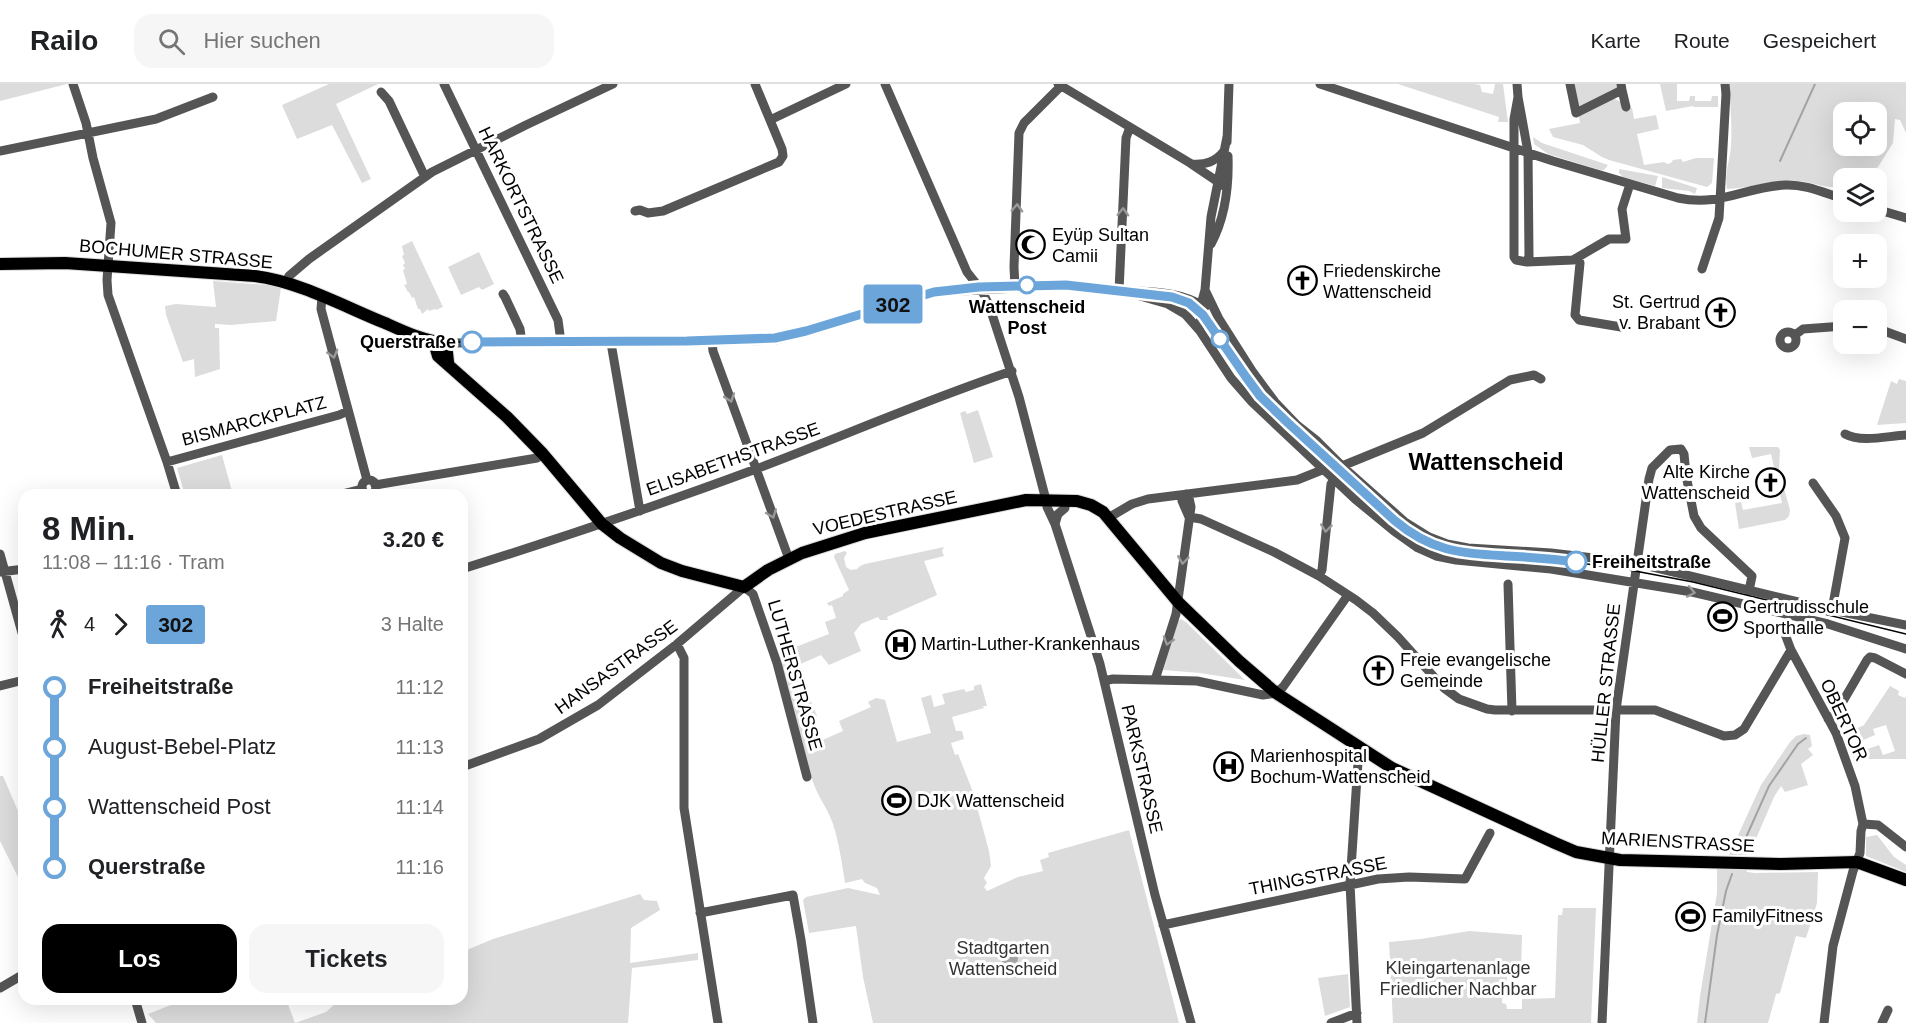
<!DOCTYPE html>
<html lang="de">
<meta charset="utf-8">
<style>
body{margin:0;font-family:Arial,sans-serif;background:#f6f6f6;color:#202124;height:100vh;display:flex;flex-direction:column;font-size:22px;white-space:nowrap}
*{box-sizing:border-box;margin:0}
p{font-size:20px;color:#757577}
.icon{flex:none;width:33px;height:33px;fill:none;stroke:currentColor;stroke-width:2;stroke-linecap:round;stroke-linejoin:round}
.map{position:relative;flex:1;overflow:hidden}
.details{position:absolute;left:18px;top:405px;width:450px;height:516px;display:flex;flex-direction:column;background:#fff;border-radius:18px;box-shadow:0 6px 24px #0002}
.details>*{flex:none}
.badge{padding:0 12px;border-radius:4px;font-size:21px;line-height:39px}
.controls{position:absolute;left:1833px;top:18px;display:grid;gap:12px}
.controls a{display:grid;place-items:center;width:54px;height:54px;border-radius:12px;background:#fff;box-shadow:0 6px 24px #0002;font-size:30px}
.map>.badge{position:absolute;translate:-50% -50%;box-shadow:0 0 0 3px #fff}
.legs{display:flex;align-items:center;gap:9px;height:66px;padding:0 24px;font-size:20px}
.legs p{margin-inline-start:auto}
.head{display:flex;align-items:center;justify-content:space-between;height:102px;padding:0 24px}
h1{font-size:33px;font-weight:700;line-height:45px}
.action{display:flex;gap:12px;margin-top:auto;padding:12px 24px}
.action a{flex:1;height:69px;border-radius:18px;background:#000;color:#fff;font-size:24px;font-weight:700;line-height:69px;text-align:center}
.action a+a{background:#f6f6f6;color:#202124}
ul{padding:0 24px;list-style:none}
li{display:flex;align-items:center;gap:21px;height:60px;font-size:22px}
li i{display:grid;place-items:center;width:9px;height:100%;margin:0 8px;background:currentColor}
li i::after{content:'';width:15px;height:15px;margin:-8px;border:4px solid;border-radius:50%;background:#fff}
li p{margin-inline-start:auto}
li:first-child i{background:linear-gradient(#0000 50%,currentColor 0)}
li:last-child i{background:linear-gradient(currentColor 50%,#0000 0)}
header{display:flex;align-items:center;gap:36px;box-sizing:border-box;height:84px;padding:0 30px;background:#fff;border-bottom:2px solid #e0e0e0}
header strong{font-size:28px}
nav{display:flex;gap:33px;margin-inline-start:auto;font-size:21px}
.search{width:420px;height:54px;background:#f6f6f6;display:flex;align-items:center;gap:15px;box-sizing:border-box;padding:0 21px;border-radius:18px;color:#757577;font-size:22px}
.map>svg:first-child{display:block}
.green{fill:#dcdcdc;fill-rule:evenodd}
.water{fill:#a3a3a3}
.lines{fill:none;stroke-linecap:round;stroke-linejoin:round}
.stream{stroke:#a3a3a3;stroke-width:2}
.major-casing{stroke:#dbdbdb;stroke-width:14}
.minor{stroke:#555;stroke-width:9}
.major{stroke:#000;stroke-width:12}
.tram{stroke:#000;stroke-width:1.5}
.oneway{stroke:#999}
.line-1-casing{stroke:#fff;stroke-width:14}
.line-1{stroke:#6ba5d9;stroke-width:9}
.stop-1-dot{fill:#fff;stroke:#6ba5d9;stroke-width:3}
.labels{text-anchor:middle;stroke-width:6;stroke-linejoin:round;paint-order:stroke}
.street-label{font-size:18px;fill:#000;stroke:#fff}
.poi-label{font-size:18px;fill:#000;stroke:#fff;text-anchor:start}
.stop-label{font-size:18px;font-weight:bold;fill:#000;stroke:#fff}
.park-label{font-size:18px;fill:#333;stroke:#fff}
.district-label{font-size:24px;font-weight:bold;fill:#000;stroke:#fff}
</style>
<header>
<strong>Railo</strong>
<div class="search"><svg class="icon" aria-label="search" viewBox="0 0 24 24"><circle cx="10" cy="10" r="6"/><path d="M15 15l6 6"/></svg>Hier suchen</div>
<nav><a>Karte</a><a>Route</a><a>Gespeichert</a></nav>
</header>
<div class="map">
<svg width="1906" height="939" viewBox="0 0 1906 939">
<rect width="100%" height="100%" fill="#fff"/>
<path class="green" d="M 0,0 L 67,0 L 0,17 Z
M 329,0 L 378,0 L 336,20 L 371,95 L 362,99 L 332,41 L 297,55 L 282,21 Z
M 1398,0 L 1474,0 L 1480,1 L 1482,8 L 1493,10 L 1495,0 L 1503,0 L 1508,38 L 1498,38 L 1499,33 Z
M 1572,0 L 1619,0 L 1613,14 L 1623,19 L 1624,25 L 1632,24 L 1634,35 L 1656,31 L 1659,45 L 1637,50 L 1644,81 L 1664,78 L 1667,80 L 1671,79 L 1673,76 L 1681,75 L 1683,78 L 1696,74 L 1714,74 L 1712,99 L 1707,103 L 1609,76 L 1602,73 L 1583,61 L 1553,53 L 1549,45 L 1580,39 Z
M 1660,0 L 1677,0 L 1677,17 L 1689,17 L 1690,12 L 1695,12 L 1695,17 L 1711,17 L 1712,12 L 1718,12 L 1718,23 L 1694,23 L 1693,22 L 1666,27 Z
M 1728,0 L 1906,0 L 1906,49 L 1900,36 L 1895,35 L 1893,59 L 1878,83 L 1863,94 L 1844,94 L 1843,102 C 1828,106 1813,98 1797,97 C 1772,95 1752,104 1727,105 C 1724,90 1730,77 1731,62 C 1732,41 1731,21 1728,0 ZM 1844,28 L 1876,28 L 1876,62 L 1844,62 Z
M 1533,53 L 1542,59 L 1608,81 L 1604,86 L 1600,86 L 1548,70 L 1534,60 Z
M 1619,85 L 1658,92 L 1655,102 L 1623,93 L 1619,89 Z
M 1662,93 L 1697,104 L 1695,110 L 1689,107 L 1662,104 Z
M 412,157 L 443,223 L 436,226 L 435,225 L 429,227 L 428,225 L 422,230 L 420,225 L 418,225 L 414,213 L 412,214 L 409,208 L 408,208 L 404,201 L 407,200 L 403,186 L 405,185 L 403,181 L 405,179 L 402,172 L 404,171 L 402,162 Z
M 479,168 L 494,200 L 482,206 L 479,203 L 461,211 L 448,183 Z
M 213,197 L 268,201 L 281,204 L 276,237 L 231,241 L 215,240 L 215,244 L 219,244 L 220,285 L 195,293 L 194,275 L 183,278 L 166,231 L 165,222 L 176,220 L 216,223 Z
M 1899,295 L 1906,297 L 1906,339 L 1877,341 L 1891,297 L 1897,300 Z
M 978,326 L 993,373 L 974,379 L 960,329 L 965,327 L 967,330 Z
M 1749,363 L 1778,363 L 1780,366 L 1779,386 L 1790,426 L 1789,432 L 1785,436 L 1739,445 L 1735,419 L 1741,418 L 1743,426 L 1782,419 L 1771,370 L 1752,374 Z
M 222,371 L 233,411 L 185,411 L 177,384 Z
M 944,463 L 942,467 L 944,472 L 924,477 L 937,511 L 887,533 L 888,536 L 880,536 L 878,533 L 861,540 L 854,549 L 861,567 L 829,581 L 821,571 L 796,582 L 817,632 L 804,637 L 806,644 L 817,641 L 819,648 L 814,650 L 818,658 L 843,647 L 839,637 L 871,623 L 868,618 L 876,614 L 885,616 L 897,658 L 931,649 L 921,614 L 931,611 L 934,623 L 945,620 L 942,610 L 964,605 L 966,608 L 974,606 L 974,602 L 981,600 L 987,622 L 983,622 L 984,624 L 952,633 L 956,647 L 962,647 L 964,655 L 951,659 L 955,671 L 958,670 L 973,708 L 989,767 L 991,782 L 984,794 L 987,799 L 984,803 L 987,807 L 1018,793 L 1043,787 L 1040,776 L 1049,773 L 1048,769 L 1129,746 L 1179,939 L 873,939 L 863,893 L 856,842 L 809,849 L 803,816 L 806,813 L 848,804 L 880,811 L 877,804 L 865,799 L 862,795 L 845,799 C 842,779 839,759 833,740 C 828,725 818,713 813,698 C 799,656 787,612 780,569 L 829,550 L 825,538 L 836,534 L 832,521 L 829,522 L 827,519 L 843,512 L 843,510 L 849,506 L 834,473 L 835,470 L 845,467 L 847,469 L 844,474 L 846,483 L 851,486 L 857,485 L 860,482 L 865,480 Z
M 1181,535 L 1186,538 L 1245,596 L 1200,589 L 1163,586 L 1177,538 Z
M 1890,602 L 1899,607 L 1898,611 L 1905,614 L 1906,612 L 1906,675 L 1854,675 L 1853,670 L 1879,661 L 1883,671 L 1895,667 L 1886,641 L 1873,645 L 1875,651 L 1861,657 L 1856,645 L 1864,641 Z
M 1804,650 L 1810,651 L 1812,662 L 1808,665 L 1813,671 L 1801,680 L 1808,701 L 1785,708 L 1781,702 L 1774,713 L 1749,771 L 1729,771 L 1761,701 L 1790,658 L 1796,652 Z
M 0,692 L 3,692 L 24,741 L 24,805 L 0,757 Z
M 1877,751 L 1894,773 L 1906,781 L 1906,788 L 1866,772 L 1866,753 Z
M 1717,781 L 1745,782 L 1747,788 L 1755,789 L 1818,788 L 1817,819 L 1806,854 L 1796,852 L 1780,909 L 1776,910 L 1768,939 L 1697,939 L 1700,912 L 1717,809 Z
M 640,810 L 644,816 L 657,817 L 660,826 L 631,844 L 630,879 L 698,869 L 698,876 L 632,884 L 628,939 L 156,939 L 148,930 L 186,915 L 286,915 L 295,939 L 326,928 L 340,915 L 462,915 L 462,868 L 493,855 Z
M 1563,824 L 1596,824 L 1591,939 L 1393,939 L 1389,858 L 1421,855 L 1469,847 L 1522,851 L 1521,888 L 1507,889 C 1508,900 1502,908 1502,919 L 1506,920 L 1507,925 L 1522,925 L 1522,915 L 1555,914 L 1558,831 L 1562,831 Z
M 1348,890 L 1350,923 L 1325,932 L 1318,894 Z"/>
<path class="water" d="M 1008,868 L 1014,868 L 1018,874 L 1017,880 L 1015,882 L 1018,888 L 1016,891 L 1012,892 L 1008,890 L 1009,883 L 1005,883 L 1002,878 L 1003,871 Z"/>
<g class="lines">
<path class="stream" d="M 1780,77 L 1815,0
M 1739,769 L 1769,702 L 1798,660 L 1806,654
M 1705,939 L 1717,851 L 1726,807 L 1732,790"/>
<defs>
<path id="major" d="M 0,180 L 65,179 L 255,192 C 300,198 343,222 385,239 C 405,248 424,257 446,259 L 448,278
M 434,258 L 438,272 L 507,333 L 543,370 L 602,440 L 620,454 L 661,479 L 682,487 L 744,503 L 768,486 L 802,469 L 865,449 L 1026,416 L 1077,417 L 1091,421 L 1103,428 L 1178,518 L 1239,577 L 1276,609 L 1392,684 L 1555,759 L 1576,768 L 1620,776 L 1781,780 L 1857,778 L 1906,796"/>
</defs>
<use href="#major" class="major-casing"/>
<path class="minor" d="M 73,0 L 86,39 L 93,74 L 111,139 L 107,196 L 108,211 L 167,378 L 177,411
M 444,0 L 558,236 L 561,258
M 885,0 L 967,188 L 982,207 L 989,221 L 1019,313 L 1046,416
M 1058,0 L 1190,79 L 1227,104
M 1320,0 L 1553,77 L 1678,114 C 1720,123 1745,103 1785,101 C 1805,100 1824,109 1844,115
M 1517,0 L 1518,13
M 1570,0 L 1576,29 L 1622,6 L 1621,0
M 1622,6 L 1626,23
M 381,8 L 389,17 L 425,93
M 1518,13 L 1528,68 L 1529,172 L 1527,178 L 1516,176 L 1514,173 L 1514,35 Z
M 770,36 L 846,0
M 1227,58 L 1229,0
M 0,67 L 156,35 L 213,13
M 1192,80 C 1206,81 1215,78 1224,67
M 1876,125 L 1906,134
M 635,127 L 640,126 L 648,129 L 663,127 L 779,78 L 783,72 L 782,65 L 755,0
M 1211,160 C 1225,134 1229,101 1228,72
M 1578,173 L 1580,179 L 1575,231 L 1579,236 L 1621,243
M 1527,178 L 1573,176 L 1609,155 L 1626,155 L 1622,125 L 1630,100
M 1702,185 L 1719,134 L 1726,10 L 1725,0
M 285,199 L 289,192 L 309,175 L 432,88 L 526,41 L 613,0
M 1015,204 L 1014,183 L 1019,49 L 1024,39 L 1061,2
M 1205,206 L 1219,235 L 1252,287 L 1275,318 L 1297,341 L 1316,356 L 1342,382 L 1405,438 L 1429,453 L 1447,460 L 1468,464 L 1551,469 L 1636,479 L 1832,526 L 1906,541
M 1119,207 L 1126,54 L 1130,43
M 1135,207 C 1160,208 1183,209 1205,223
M 503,210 L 505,213 L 520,245 L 522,259
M 322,213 L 321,225 L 367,396
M 1876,244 L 1906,255
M 1200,247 L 1201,221 L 1205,206 L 1211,133 L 1227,53
M1780 256a8 8 0 1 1 16 0a8 8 0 1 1-16 0Z
M 1795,251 L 1803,245 L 1844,242
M 712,258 L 713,267 L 789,475
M 446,259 L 712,258 L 776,256 L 811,247 L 900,219 L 942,208 L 1053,202 L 1126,208 L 1168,220 L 1185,230 L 1200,247 L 1231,294 L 1252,318 L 1355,415 L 1394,447 L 1418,464 L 1436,472 L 1456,476 L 1551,485 L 1692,508 L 1828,540 L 1906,565
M 611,259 L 640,427
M 1845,350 C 1862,359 1887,352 1906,351
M 167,378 L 339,331 L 348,327
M362 403a7 7 0 1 1 14 0a7 7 0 1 1-14 0Z
M 1813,399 L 1836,432 L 1845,454 L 1832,526
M 375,401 L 537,374 L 543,370
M 338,411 L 362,405
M 1047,423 L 1055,440 L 1100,580 L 1155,811 L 1191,939
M 1189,433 L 1201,435 L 1274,468 L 1319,492 L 1356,516 L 1373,529 L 1398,553 L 1444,604 L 1459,615 L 1487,625 L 1495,626 L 1655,626 L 1724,652 L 1735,651 L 1744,645 L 1791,566
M 1108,434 L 1132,420 L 1148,415 L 1297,396 L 1322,386 L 1342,382 L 1423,349 L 1510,296 L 1534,291 L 1541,295
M 1055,440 L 1058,430 L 1065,424
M 0,470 L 24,556
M 462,485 C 561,454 659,421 756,385 C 841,353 925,316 1012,287
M 0,488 L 24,485
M 1319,492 L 1322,486 L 1331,400 L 1342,382
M 1508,500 L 1512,627
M 1785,550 L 1791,566 L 1836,649 L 1855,702 L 1863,740 L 1861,747 L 1860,769 L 1853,787 L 1833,862 L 1824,939
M 677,560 L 684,574 L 684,724 L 718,939
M 1155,596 L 1176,530 L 1191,423 L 1189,414 L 1186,410 L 1182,417 L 1189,433
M 1104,597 L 1113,595 L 1197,597 L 1263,611 L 1276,609 L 1283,603 L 1348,511
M 0,602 L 24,596
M 1828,635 L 1835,631 L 1867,576 L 1870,573 L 1875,574 L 1906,590
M 462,683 L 539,655 L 598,621 L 677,560 L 744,503 L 753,510 L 777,579 L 807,693
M 1863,740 L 1878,741 L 1906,763
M 700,829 L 793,811 L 801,856 L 813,939
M 1163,841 L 1378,795 L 1409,793 L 1465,795 L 1490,749
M 0,904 L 24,890
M 135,915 L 142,939
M 1331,939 L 1357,929
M 1357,939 L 1350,800 L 1358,678 L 1365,668
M 1602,939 L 1616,626 L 1649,395 L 1652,384 L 1670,366 L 1681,365 L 1684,370 L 1686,391 L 1694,432 L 1701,444 L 1752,492 L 1749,507
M 1882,939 L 1888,926"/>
<use href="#major" class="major"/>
<path class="tram" d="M 0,178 L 71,178 L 273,193 L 323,211 L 412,249 L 433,256 L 456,258 L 686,257 L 775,254 L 806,247 L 925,210 L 957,205 L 1047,201 L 1088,203 L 1177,214 L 1193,222 L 1205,233 L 1246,293 L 1271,323 L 1394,436 L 1425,458 L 1458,468 L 1553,475 L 1635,487 L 1693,498 L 1906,550"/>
</g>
<defs><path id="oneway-chevron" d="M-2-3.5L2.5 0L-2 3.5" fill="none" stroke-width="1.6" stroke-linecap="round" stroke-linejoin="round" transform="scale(1.5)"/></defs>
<g class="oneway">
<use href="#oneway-chevron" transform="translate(1017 124) rotate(-88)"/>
<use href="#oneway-chevron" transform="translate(1123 128) rotate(-88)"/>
<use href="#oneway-chevron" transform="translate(333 270) rotate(75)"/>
<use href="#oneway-chevron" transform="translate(730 314) rotate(71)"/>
<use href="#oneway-chevron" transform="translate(772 430) rotate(69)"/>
<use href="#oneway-chevron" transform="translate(1326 444) rotate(96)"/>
<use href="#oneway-chevron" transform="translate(1183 476) rotate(97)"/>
<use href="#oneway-chevron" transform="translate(1691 508) rotate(11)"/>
<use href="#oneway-chevron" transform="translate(1168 557) rotate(108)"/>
</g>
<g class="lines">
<defs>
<path id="line-1" d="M 472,258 L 687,257 L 775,254 L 806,247 L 934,208 L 979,203 L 1066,201 L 1172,213 L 1189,219 L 1203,231 L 1246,293 L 1260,312 L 1288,339 L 1394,436 C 1432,468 1460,469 1507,472 C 1530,473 1553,475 1576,478"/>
</defs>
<use href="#line-1" class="line-1-casing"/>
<use href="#line-1" class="line-1"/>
</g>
<defs>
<symbol id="mosque-ring" viewBox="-11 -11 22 22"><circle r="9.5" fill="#fff" stroke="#000" stroke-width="1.5"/><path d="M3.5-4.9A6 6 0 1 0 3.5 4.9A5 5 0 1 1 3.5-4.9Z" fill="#000"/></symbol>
<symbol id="church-ring" viewBox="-11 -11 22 22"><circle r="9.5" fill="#fff" stroke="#000" stroke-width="1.5"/><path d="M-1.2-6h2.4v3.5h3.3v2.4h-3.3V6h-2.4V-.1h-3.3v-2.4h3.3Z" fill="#000"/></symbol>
<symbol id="stadium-ring" viewBox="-11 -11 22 22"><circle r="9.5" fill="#fff" stroke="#000" stroke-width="1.5"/><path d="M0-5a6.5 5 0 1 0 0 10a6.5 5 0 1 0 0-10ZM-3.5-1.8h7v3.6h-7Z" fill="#000"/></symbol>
<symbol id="hospital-ring" viewBox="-11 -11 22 22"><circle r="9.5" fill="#fff" stroke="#000" stroke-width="1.5"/><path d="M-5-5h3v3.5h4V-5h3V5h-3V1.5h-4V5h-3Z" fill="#000"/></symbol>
</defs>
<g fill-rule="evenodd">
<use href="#mosque-ring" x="1014" y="144" width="33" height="33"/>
<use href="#church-ring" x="1286" y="180" width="33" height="33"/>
<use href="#church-ring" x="1704" y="212" width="33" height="33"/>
<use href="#church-ring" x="1754" y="382" width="33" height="33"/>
<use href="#stadium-ring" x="1706" y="516" width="33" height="33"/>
<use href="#hospital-ring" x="884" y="544" width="33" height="33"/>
<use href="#church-ring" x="1362" y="570" width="33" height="33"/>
<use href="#hospital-ring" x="1212" y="666" width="33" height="33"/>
<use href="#stadium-ring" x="880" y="700" width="33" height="33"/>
<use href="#stadium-ring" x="1674" y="816" width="33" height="33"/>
</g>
<g class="stop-1-dot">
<circle cx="1027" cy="201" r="8"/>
<circle cx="1220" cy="255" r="8"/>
<circle cx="472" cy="258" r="10"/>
<circle cx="1576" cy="478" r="10"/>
</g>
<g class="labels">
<g class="street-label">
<text transform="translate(521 121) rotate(64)" y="6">HARKORTSTRASSE</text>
<text transform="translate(176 170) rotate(5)" y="6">BOCHUMER STRASSE</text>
<text transform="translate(254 337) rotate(-15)" y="6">BISMARCKPLATZ</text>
<text transform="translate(733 375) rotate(-20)" y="6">ELISABETHSTRASSE</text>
<text transform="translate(885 429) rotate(-13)" y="6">VOEDESTRASSE</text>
<text transform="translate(616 583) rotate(-36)" y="6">HANSASTRASSE</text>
<text transform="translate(795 591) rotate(74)" y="6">LUTHERSTRASSE</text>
<text transform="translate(1606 599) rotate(-84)" y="6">HÜLLER STRASSE</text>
<text transform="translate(1844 636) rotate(65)" y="6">OBERTOR</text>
<text transform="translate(1142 685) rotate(77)" y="6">PARKSTRASSE</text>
<text transform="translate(1678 758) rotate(3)" y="6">MARIENSTRASSE</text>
<text transform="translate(1318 792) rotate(-11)" y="6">THINGSTRASSE</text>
</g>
<g class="poi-label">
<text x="1052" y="157">Eyüp Sultan<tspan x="1052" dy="21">Camii</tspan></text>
<text x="1323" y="193">Friedenskirche<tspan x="1323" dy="21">Wattenscheid</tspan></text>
<text x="1700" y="224" text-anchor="end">St. Gertrud<tspan x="1700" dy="21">v. Brabant</tspan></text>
<text x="1750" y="394" text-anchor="end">Alte Kirche<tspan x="1750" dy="21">Wattenscheid</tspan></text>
<text x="1743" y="529">Gertrudisschule<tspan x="1743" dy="21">Sporthalle</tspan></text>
<text x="921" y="566">Martin-Luther-Krankenhaus</text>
<text x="1400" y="582">Freie evangelische<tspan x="1400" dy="21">Gemeinde</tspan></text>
<text x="1250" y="678">Marienhospital<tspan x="1250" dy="21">Bochum-Wattenscheid</tspan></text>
<text x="917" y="723">DJK Wattenscheid</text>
<text x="1712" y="838">FamilyFitness</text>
</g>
<g class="stop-label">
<text x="1027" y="229">Wattenscheid<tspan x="1027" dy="21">Post</tspan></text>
<text x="456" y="264" text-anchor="end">Querstraße</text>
<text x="1592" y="484" text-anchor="start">Freiheitstraße</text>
</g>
<g class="park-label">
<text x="1003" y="870">Stadtgarten<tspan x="1003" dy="21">Wattenscheid</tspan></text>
<text x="1458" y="890">Kleingartenanlage<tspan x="1458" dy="21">Friedlicher Nachbar</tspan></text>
</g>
<g class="district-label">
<text x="1486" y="386">Wattenscheid</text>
</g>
</g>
</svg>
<div class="controls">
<a><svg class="icon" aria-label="locate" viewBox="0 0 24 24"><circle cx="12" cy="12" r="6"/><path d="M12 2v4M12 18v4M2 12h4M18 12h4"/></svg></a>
<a><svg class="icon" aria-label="layers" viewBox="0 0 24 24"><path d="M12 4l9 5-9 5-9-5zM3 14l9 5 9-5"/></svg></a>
<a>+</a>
<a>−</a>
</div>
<b class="badge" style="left:893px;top:220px;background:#6ba5d9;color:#111">302</b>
<section class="details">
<div class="head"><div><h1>8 Min.</h1><p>11:08 – 11:16 · Tram</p></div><b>3.20 €</b></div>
<div class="legs"><svg class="icon" aria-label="walk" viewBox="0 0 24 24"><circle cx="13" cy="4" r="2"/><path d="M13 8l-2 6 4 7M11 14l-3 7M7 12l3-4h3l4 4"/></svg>4<svg class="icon" aria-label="forward" viewBox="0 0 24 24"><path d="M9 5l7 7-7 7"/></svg><b class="badge" style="background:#6ba5d9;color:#111">302</b><p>3 Halte</p></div>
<ul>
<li><i style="color:#6ba5d9"></i><b>Freiheitstraße</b><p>11:12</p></li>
<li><i style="color:#6ba5d9"></i><span>August-Bebel-Platz</span><p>11:13</p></li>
<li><i style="color:#6ba5d9"></i><span>Wattenscheid Post</span><p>11:14</p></li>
<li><i style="color:#6ba5d9"></i><b>Querstraße</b><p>11:16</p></li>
</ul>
<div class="action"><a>Los</a><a>Tickets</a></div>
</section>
</div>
